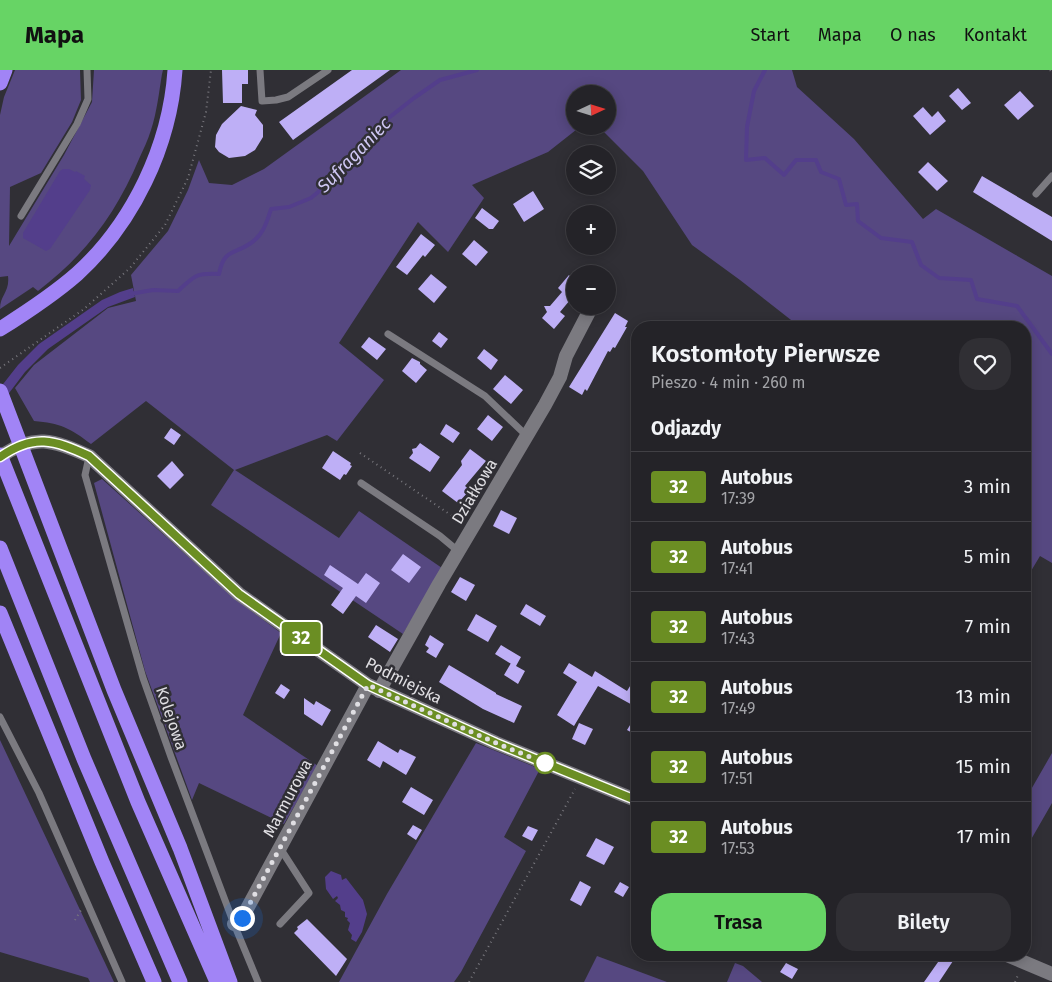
<!DOCTYPE html>
<html lang="pl">
<meta charset="utf-8">
<style>
body{margin:0;font-family:"Fira Sans",sans-serif;background:#302f34;color:#f1f3f6;height:100vh;display:flex;flex-direction:column;font-size:19px;white-space:nowrap}
*{box-sizing:border-box;margin:0}
p{font-size:16px;color:#a3a4a8}
.icon{flex:none;width:28px;height:28px;fill:none;stroke:currentColor;stroke-width:2;stroke-linecap:round;stroke-linejoin:round}
.map{position:relative;flex:1;overflow:hidden}
.side{position:absolute;left:631px;top:251px;width:400px;height:640px;display:flex;flex-direction:column;background:#242328;border-radius:20px;box-shadow:0 2px 12px #0003,0 0 0 1px #414045}
.side>*{flex:none}
.badge{padding:0 10px;border-radius:4px;font-size:18px;line-height:32px}
.needle{width:32px;rotate:86deg}
.fabs{position:absolute;left:566px;top:15px;display:grid;gap:10px}
.fabs a{display:grid;place-items:center;width:50px;height:50px;border-radius:50%;background:#242328;box-shadow:0 2px 12px #0003,0 0 0 1px #414045;font-size:25px}
.you{position:absolute;width:25px;height:25px;margin:-12px;border:4px solid #fff;border-radius:50%;background:#1a73e8;box-shadow:0 0 0 8px #1a73e833}
.map>.badge{position:absolute;translate:-50% -50%;box-shadow:0 0 0 2px #fff}
h2{padding:0 20px;font-size:19px;line-height:45px}
.round{display:grid;place-items:center;flex:none;width:52px;height:52px;border-radius:20px;background:#302f34}
.overview{display:flex;align-items:center;justify-content:space-between;height:85px;padding:0 20px}
h1{font-size:24px;font-weight:600;line-height:38px}
.action{display:flex;gap:10px;margin-top:auto;padding:10px 20px}
.action a{flex:1;height:58px;border-radius:20px;background:#67d465;color:#111;font-size:20px;font-weight:600;line-height:58px;text-align:center}
.action a+a{background:#302f34;color:#f1f3f6}
ul{padding:0;list-style:none}
li{display:flex;align-items:center;gap:15px;height:70px;padding:0 20px;border-top:1px solid #414045}
li div{flex:1}
li b{display:block;font-size:19px}
li em{font-style:normal}
li .badge{min-width:55px;font-weight:700;text-align:center}
header{display:flex;align-items:center;gap:30px;box-sizing:border-box;height:70px;padding:0 25px;background:#67d465;color:#111}
header strong{font-size:24px}
nav{display:flex;gap:28px;margin-inline-start:auto;font-size:18px}
.map>svg:first-child{display:block}
.green{fill:#564881}
.water{fill:#533e8b}
.lines{fill:none;stroke-linecap:round;stroke-linejoin:round}
.stream{stroke:#533e8b;stroke-width:4}
.building{fill:#beaff6}
.path{stroke:#79787e;stroke-width:2;stroke-dasharray:1 4;stroke-linecap:butt}
.service{stroke:#7b7a80;stroke-width:7}
.minor{stroke:#7b7a80;stroke-width:14}
.motorway{stroke:#a184f6;stroke-width:15}
.line-casing{stroke:#fff;stroke-width:11}
.line{stroke:#6b8e23;stroke-width:8}
.walk{stroke:#e0dfe3;stroke-width:5;stroke-dasharray:0 9}
.stop-dot{fill:#fff;stroke:#6b8e23;stroke-width:2.5}
.labels{text-anchor:middle;stroke-width:5;stroke-linejoin:round;paint-order:stroke}
.street-label{font-size:16px;fill:#e0dfe3;stroke:#302f35}
.water-label{font-size:18px;font-style:italic;fill:#cfc7f3;stroke:#302f35}
</style>
<header>
<strong>Mapa</strong>
<nav><a>Start</a><a>Mapa</a><a>O nas</a><a>Kontakt</a></nav>
</header>
<div class="map">
<svg width="1052" height="912" viewBox="0 0 1052 912">
<rect width="100%" height="100%" fill="#302f35"/>
<path class="green" d="M 15,0 L 80,0 L 81,30 L 72,52 L 41,103 L 10,117 L 9,176 L 64,85 L 92,32 L 94,0 L 163,0 L 162,4 C 159,22 157,42 151,60 C 148,70 143,80 139,89 C 116,144 85,185 38,221 L 33,217 L 0,239 C 0,225 10,222 8,206 L 0,207 L 0,45 L 4,27 Z
M 401,0 L 792,0 L 797,17 L 854,69 L 923,149 L 936,139 L 1052,206 L 1052,493 L 1040,486 L 1025,511 L 1025,258 L 800,257 L 740,210 L 692,175 L 643,101 L 598,56 L 608,56 L 608,24 L 575,24 L 575,56 L 581,56 L 548,82 L 472,115 L 484,128 L 448,182 L 418,152 L 339,273 L 384,310 L 337,371 L 327,365 L 235,400 L 339,468 L 359,441 L 442,498 L 403,564 L 211,435 L 234,400 L 146,331 L 91,374 C 70,358 60,353 34,351 L 15,318 L 34,295 L 108,238 L 136,231 L 131,205 L 168,161 L 188,120 L 199,90 L 209,113 L 232,115 L 264,99 Z
M 102,409 L 235,529 L 281,563 L 243,645 L 318,696 L 284,754 L 199,713 L 192,730 L 145,601 L 94,413 Z
M 0,670 L 114,912 L 90,912 L 88,908 L 0,882 Z
M 476,673 L 540,699 L 504,767 L 526,781 L 461,902 L 454,912 L 339,912 L 387,824 Z
M 1052,683 L 1052,733 L 1025,780 L 1025,730 Z
M 597,886 L 667,912 L 584,912 Z
M 735,893 L 743,896 L 762,912 L 727,912 Z"/>
<path class="water" d="M 63,99 L 69,99 L 75,102 L 76,101 L 85,106 L 84,109 L 91,115 L 90,120 L 50,179 L 46,181 L 23,168 L 23,163 L 60,101 Z
M 133,218 L 135,227 L 108,237 L 48,279 L 25,302 L 0,335 L 0,318 L 18,295 L 39,274 L 102,230 L 120,222 Z
M 331,801 L 341,805 L 342,810 L 346,808 L 363,830 L 367,844 L 362,862 L 356,872 L 351,869 L 352,865 L 348,860 L 350,853 L 347,850 L 348,848 L 345,847 L 345,842 L 341,840 L 340,835 L 335,831 L 338,828 L 337,826 L 333,829 L 326,819 L 325,807 Z"/>
<g class="lines">
<path class="stream" d="M 765,0 L 754,21 L 747,57 L 746,90 L 765,88 L 784,105 L 796,90 L 816,90 L 821,102 L 839,109 L 846,135 L 857,134 L 858,151 L 881,168 L 912,172 L 921,195 L 939,208 L 971,210 L 977,229 L 1017,236 L 1052,284
M 130,224 L 153,220 L 178,221 C 195,205 196,203 219,204 C 224,178 234,185 251,173 C 263,165 267,152 271,139 L 289,137 L 311,128 L 341,103 L 375,69 L 386,50 L 414,28 L 440,10 L 477,0"/>
</g>
<path class="building" d="M 222,0 L 248,0 L 248,14 L 242,14 L 242,33 L 223,33 Z
M 352,0 L 390,0 L 293,70 L 279,52 Z
M 958,18 L 971,33 L 962,40 L 949,26 Z
M 1020,21 L 1034,36 L 1018,50 L 1004,35 Z
M 241,36 L 257,40 L 255,45 L 263,55 L 263,67 L 255,80 L 245,86 L 229,88 L 219,82 L 215,77 L 216,65 L 222,54 Z
M 923,37 L 932,47 L 938,41 L 946,51 L 930,65 L 913,46 Z
M 928,92 L 948,111 L 937,121 L 918,102 Z
M 982,106 L 1052,147 L 1052,171 L 973,122 Z
M 533,121 L 544,139 L 524,152 L 513,134 Z
M 482,138 L 499,151 L 493,159 L 489,159 L 475,148 Z
M 421,164 L 435,175 L 425,187 L 423,185 L 407,205 L 396,197 Z
M 474,170 L 488,182 L 476,196 L 462,184 Z
M 431,204 L 447,217 L 434,233 L 418,219 Z
M 569,205 L 575,211 L 575,224 L 560,242 L 565,246 L 554,259 L 542,248 L 547,242 L 544,236 L 550,236 L 562,222 L 558,218 Z
M 615,243 L 628,251 L 625,257 L 627,257 L 615,278 L 613,277 L 610,282 L 608,281 L 587,321 L 585,319 L 582,325 L 569,317 Z
M 439,262 L 448,269 L 441,278 L 432,271 Z
M 369,267 L 386,279 L 377,290 L 361,277 Z
M 484,279 L 498,290 L 491,300 L 477,288 Z
M 412,288 L 420,292 L 420,294 L 427,300 L 416,313 L 402,301 Z
M 505,305 L 523,320 L 511,334 L 493,319 Z
M 488,345 L 503,357 L 492,371 L 477,359 Z
M 446,354 L 460,363 L 453,373 L 440,364 Z
M 171,358 L 181,365 L 174,375 L 164,368 Z
M 420,373 L 440,387 L 430,402 L 409,388 L 413,383 L 412,379 L 416,378 Z
M 470,379 L 486,391 L 465,416 L 470,420 L 458,433 L 442,421 L 462,395 L 461,391 Z
M 333,381 L 351,393 L 350,395 L 352,396 L 346,405 L 344,404 L 340,410 L 322,398 Z
M 172,391 L 184,405 L 170,419 L 157,406 Z
M 501,440 L 517,448 L 509,464 L 493,456 Z
M 403,484 L 421,497 L 409,513 L 391,500 Z
M 330,495 L 358,514 L 366,503 L 380,513 L 366,533 L 356,526 L 343,544 L 331,535 L 343,518 L 324,505 Z
M 460,507 L 475,515 L 466,531 L 451,522 Z
M 526,534 L 546,546 L 540,556 L 520,544 Z
M 476,544 L 497,556 L 488,572 L 467,560 Z
M 376,555 L 398,569 L 390,582 L 368,567 Z
M 430,565 L 444,574 L 436,588 L 426,582 L 429,578 L 425,575 Z
M 501,575 L 521,587 L 516,596 L 525,601 L 518,614 L 504,605 L 511,593 L 513,595 L 495,584 Z
M 569,593 L 592,607 L 595,601 L 627,621 L 638,603 L 636,637 L 598,616 L 574,656 L 557,645 L 577,612 L 563,603 Z
M 449,595 L 496,623 L 496,624 L 522,636 L 514,653 L 483,639 L 439,612 Z
M 281,614 L 290,620 L 284,629 L 275,623 Z
M 304,628 L 314,635 L 316,631 L 331,640 L 322,656 L 304,644 Z
M 638,642 L 638,666 L 627,660 Z
M 579,653 L 593,659 L 585,675 L 572,669 Z
M 378,671 L 398,683 L 400,679 L 416,687 L 406,705 L 383,691 L 380,698 L 367,690 Z
M 411,717 L 433,730 L 424,745 L 402,732 Z
M 413,755 L 422,760 L 416,770 L 407,764 Z
M 528,756 L 538,760 L 532,771 L 522,766 Z
M 596,768 L 614,777 L 604,795 L 586,786 Z
M 580,811 L 591,817 L 581,836 L 570,830 Z
M 620,812 L 629,817 L 623,827 L 614,822 Z
M 307,849 L 347,889 L 336,906 L 294,863 L 298,859 L 297,857 Z
M 943,885 L 957,885 L 939,912 L 924,912 Z
M 786,893 L 798,899 L 792,909 L 780,902 Z"/>
<g class="lines">
<path class="path" d="M 1050,0 L 1052,2
M 0,298 L 84,239 L 130,198 L 165,155 L 188,108 L 206,42 L 211,0
M 360,383 L 461,452
M 75,850 L 81,840
M 469,912 L 575,719
M 1015,912 L 1019,903"/>
<path class="service" d="M 260,0 L 262,31 L 276,30 L 288,27 L 328,0
M 1036,124 L 1052,106
M 21,146 L 77,54 L 88,29 L 87,0
M 388,264 L 485,326 L 527,366
M 89,387 L 85,405 L 143,608 L 171,687 L 234,854 L 258,912
M 361,413 L 440,466 L 458,481
M 0,647 L 39,723 L 122,912
M 280,854 L 309,823 L 280,778"/>
<path class="minor" d="M 0,387 C 33,363 54,370 89,386 L 239,524 L 368,615 L 496,673 L 638,731
M 379,621 L 439,514 L 545,335 L 560,307 L 566,286 L 592,236
M 234,854 L 242,848 L 368,615
M 1007,885 L 1052,904"/>
<path class="motorway" d="M 0,13 L 5,0
M 0,259 C 27,242 53,225 77,204 C 133,153 170,76 175,0
M 0,321 L 114,620 L 180,778 L 230,912
M 0,385 L 138,732 L 217,912
M 0,478 L 84,689 L 180,912
M 0,543 L 102,792 L 154,912"/>
</g>
<g class="lines">
<defs>
<path id="line" d="M 0,387 C 34,363 54,370 89,386 L 239,524 L 368,615 L 496,673 L 638,731"/>
</defs>
<use href="#line" class="line-casing"/>
<use href="#line" class="line"/>
<path class="walk" d="M 242,848 L 368,615 L 496,673 L 547,694 L 545,693"/>
</g>
<circle class="stop-dot" cx="545" cy="693" r="10"/>
<g class="labels">
<g class="street-label">
<text transform="translate(474 421) rotate(-59)" y="6">Działkowa</text>
<text transform="translate(404 610) rotate(27)" y="6">Podmiejska</text>
<text transform="translate(172 648) rotate(71)" y="6">Kolejowa</text>
<text transform="translate(287 728) rotate(-62)" y="6">Marmurowa</text>
</g>
<g class="water-label">
<text transform="translate(354 85) rotate(-46)" y="6">Sufraganiec</text>
</g>
</g>
</svg>
<div class="fabs">
<a><svg class="needle" viewBox="-14 -14 28 28"><path d="M0-13l5 13h-10z" fill="#e53935"/><path d="M0 13l5-13h-10z" fill="#a3a4a8"/></svg></a>
<a><svg class="icon" aria-label="layers" viewBox="0 0 24 24"><path d="M12 4l9 5-9 5-9-5zM3 14l9 5 9-5"/></svg></a>
<a>+</a>
<a>−</a>
</div>
<div class="you" style="left:242px;top:848px"></div>
<b class="badge" style="left:301px;top:568px;background:#6b8e23;color:#fff">32</b>
<section class="side">
<div class="overview"><div><h1>Kostomłoty Pierwsze</h1><p>Pieszo · 4 min · 260 m</p></div><a class="round"><svg class="icon" aria-label="heart" viewBox="0 0 24 24"><path d="M12 20l-8-8c-3-5 5-10 8-4 3-6 11-1 8 4z"/></svg></a></div>
<h2>Odjazdy</h2>
<ul>
<li><span class="badge" style="background:#6b8e23;color:#fff">32</span><div><b>Autobus</b><p>17:39</p></div><em>3 min</em></li>
<li><span class="badge" style="background:#6b8e23;color:#fff">32</span><div><b>Autobus</b><p>17:41</p></div><em>5 min</em></li>
<li><span class="badge" style="background:#6b8e23;color:#fff">32</span><div><b>Autobus</b><p>17:43</p></div><em>7 min</em></li>
<li><span class="badge" style="background:#6b8e23;color:#fff">32</span><div><b>Autobus</b><p>17:49</p></div><em>13 min</em></li>
<li><span class="badge" style="background:#6b8e23;color:#fff">32</span><div><b>Autobus</b><p>17:51</p></div><em>15 min</em></li>
<li><span class="badge" style="background:#6b8e23;color:#fff">32</span><div><b>Autobus</b><p>17:53</p></div><em>17 min</em></li>
</ul>
<div class="action"><a>Trasa</a><a>Bilety</a></div>
</section>
</div>
